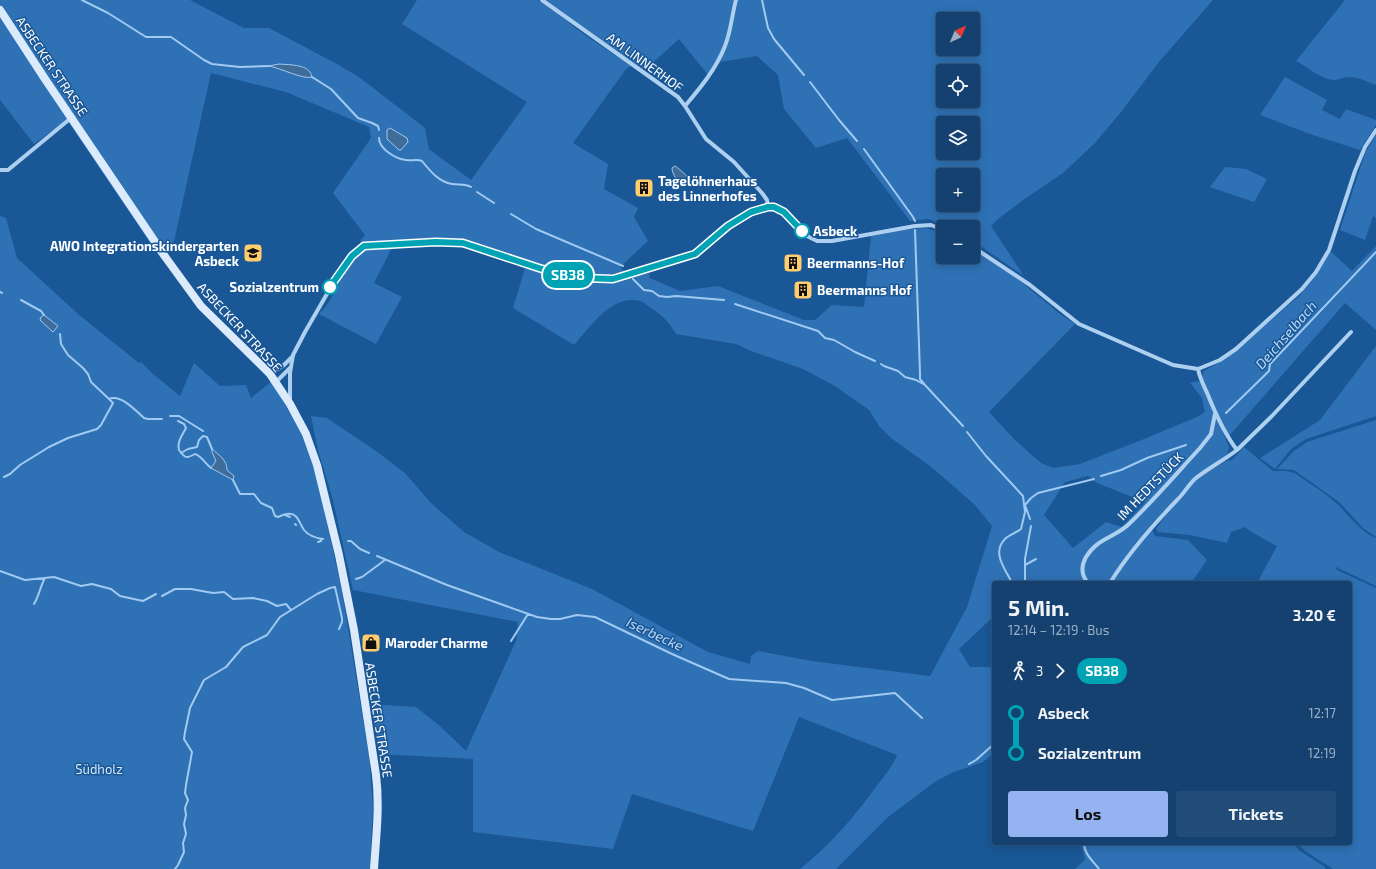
<!DOCTYPE html>
<html lang="de">
<meta charset="utf-8">
<style>
body{margin:0;font-family:"Exo 2",sans-serif;background:#214c78;color:#f1f3f6;height:100vh;display:flex;flex-direction:column;font-size:15px;white-space:nowrap}
*{box-sizing:border-box;margin:0}
p{font-size:13px;color:#9dafc3}
.icon{flex:none;width:22px;height:22px;fill:none;stroke:currentColor;stroke-width:2;stroke-linecap:round;stroke-linejoin:round}
.map{position:relative;flex:1;overflow:hidden}
.sheet{position:absolute;left:992px;top:581px;width:360px;height:264px;display:flex;flex-direction:column;background:#144170;border-radius:4px;box-shadow:0 2px 10px #0003,0 0 0 1px #335a83}
.sheet>*{flex:none}
.badge{padding:0 8px;border-radius:13px;font-size:14px;line-height:26px}
.needle{width:26px;rotate:44deg}
.buttons{position:absolute;left:936px;top:12px;display:grid;gap:8px}
.buttons a{display:grid;place-items:center;width:44px;height:44px;border-radius:4px;background:#144170;box-shadow:0 2px 10px #0003,0 0 0 1px #335a83;font-size:20px}
.map>.badge{position:absolute;translate:-50% -50%;box-shadow:0 0 0 2px #fff}
.legs{display:flex;align-items:center;gap:6px;height:44px;padding:0 16px;font-size:13px}
.legs p{margin-inline-start:auto}
.summary{display:flex;align-items:center;justify-content:space-between;height:68px;padding:0 16px}
h1{font-size:22px;font-weight:700;line-height:30px}
.action{display:flex;gap:8px;margin-top:auto;padding:8px 16px}
.action a{flex:1;height:46px;border-radius:4px;background:#95b2f1;color:#111;font-size:16px;font-weight:700;line-height:46px;text-align:center}
.action a+a{background:#214c78;color:#f1f3f6}
ul{padding:0 16px;list-style:none}
li{display:flex;align-items:center;gap:14px;height:40px;font-size:15px}
li i{display:grid;place-items:center;width:6px;height:100%;margin:0 5px;background:currentColor}
li i::after{content:'';width:10px;height:10px;margin:-5px;border:3px solid;border-radius:50%;background:#144170}
li p{margin-inline-start:auto}
li:first-child i{background:linear-gradient(#0000 50%,currentColor 0)}
li:last-child i{background:linear-gradient(currentColor 50%,#0000 0)}
.map>svg:first-child{display:block}
.green{fill:#2e71b4;fill-rule:evenodd}
.water{fill:#406c99;stroke:#a0caf2}
.lines{fill:none;stroke-linecap:round;stroke-linejoin:round}
.stream{stroke:#a0caf2;stroke-width:2}
.street{stroke:#adcff0;stroke-width:4}
.secondary{stroke:#dbebfb;stroke-width:8}
.line-1-casing{stroke:#fff;stroke-width:9}
.line-1{stroke:#00a3b4;stroke-width:6}
.stop-1-dot{fill:#fff;stroke:#00a3b4;stroke-width:2}
.labels{text-anchor:middle;stroke-width:3;stroke-linejoin:round;paint-order:stroke}
.street-label{font-size:13px;fill:#fff;stroke:#1a5796}
.poi-label{font-size:13px;font-weight:bold;fill:#fff;stroke:#1a5796;text-anchor:start}
.stop-label{font-size:13px;font-weight:bold;fill:#fff;stroke:#1a5796;text-anchor:start}
.park-label{font-size:13px;fill:#d4e8fb;stroke:#1a5796}
.water-label{font-size:14px;font-style:italic;fill:#bad9f7;stroke:#1a5796}
</style>
<div class="map">
<svg width="1376" height="869" viewBox="0 0 1376 869">
<rect width="100%" height="100%" fill="#1a5796"/>
<path class="green" d="M 0,0 L 190,0 L 244,28 L 269,28 L 337,64 L 359,77 L 425,128 L 429,149 L 471,180 L 527,102 L 402,24 L 417,0 L 538,0 L 558,14 L 582,33 L 631,66 L 626,69 L 573,143 L 608,164 L 604,189 L 638,208 L 634,217 L 648,241 L 620,267 L 624,271 C 568,291 505,246 449,240 L 360,242 L 365,235 L 333,193 L 371,138 L 369,127 L 286,92 L 211,73 L 173,246 L 164,250 L 161,259 L 67,120 L 34,144 L 0,100 Z
M 544,0 L 735,0 L 725,45 L 708,75 L 679,39 L 645,70 L 584,29 Z
M 738,0 L 1213,0 L 1159,62 L 1121,112 L 1095,143 L 1063,173 L 1023,200 L 998,219 L 991,226 L 1024,276 L 973,241 L 973,227 L 951,227 L 928,219 L 910,221 L 847,138 L 816,148 L 784,109 L 778,75 L 757,56 L 720,62 L 733,26 ZM 943,19 L 973,19 L 973,49 L 943,49 ZM 943,71 L 973,71 L 973,101 L 943,101 ZM 943,123 L 973,123 L 973,153 L 943,153 ZM 943,175 L 973,175 L 973,205 L 943,205 Z
M 1345,0 L 1376,0 L 1376,85 C 1368,82 1358,77 1349,77 C 1344,77 1339,80 1334,80 C 1320,79 1308,67 1296,61 Z
M 1285,77 L 1327,100 L 1322,110 L 1340,119 L 1346,109 L 1376,120 L 1376,125 L 1360,150 L 1310,134 L 1260,115 Z
M 1376,134 L 1376,218 L 1373,216 L 1365,240 L 1340,230 L 1365,153 Z
M 1225,167 L 1246,169 L 1267,179 L 1254,202 L 1210,187 Z
M 0,216 L 6,218 L 17,258 L 78,314 L 139,363 L 141,362 L 152,373 L 180,396 L 194,363 L 220,386 L 246,385 L 251,398 L 272,381 L 276,387 L 305,441 L 316,474 L 342,591 L 369,756 L 373,806 L 370,869 L 0,869 Z
M 926,228 L 943,233 L 943,257 L 973,257 L 973,249 L 1020,281 L 1060,314 L 1075,324 L 989,412 L 1015,440 L 1041,463 L 1053,468 L 1080,464 L 1139,441 L 1197,417 L 1205,412 L 1202,398 L 1190,383 L 1199,381 L 1211,403 L 1229,447 L 1228,452 L 1224,459 L 1195,477 L 1150,526 L 1155,536 L 1188,540 L 1207,560 L 1191,583 L 994,583 L 994,616 L 959,649 L 970,667 L 994,667 L 994,753 L 983,762 L 954,772 L 936,781 L 888,817 L 836,869 L 800,869 C 830,845 856,815 878,784 C 885,775 893,766 897,755 L 799,717 L 753,831 L 632,794 L 613,849 L 473,832 L 473,759 L 380,754 L 371,704 L 416,707 L 441,727 L 466,751 L 516,641 L 518,622 L 353,590 L 333,500 L 318,450 L 311,416 L 327,418 L 376,451 L 405,473 L 431,503 L 464,532 L 499,552 L 592,589 L 708,652 L 750,664 L 751,656 L 758,651 L 812,661 L 930,676 L 967,607 L 992,526 L 974,504 L 930,466 L 891,438 L 879,426 L 869,410 L 835,386 L 803,369 L 751,351 L 736,344 L 676,334 C 669,322 662,315 651,308 C 648,306 644,302 640,301 C 612,294 591,326 574,345 L 513,308 L 525,268 L 581,282 L 610,282 L 649,273 L 650,278 L 680,291 L 718,286 L 804,320 L 815,320 L 832,305 L 864,307 L 871,236 L 894,231 ZM 1088,476 L 1097,483 L 1145,502 L 1122,527 L 1106,522 L 1073,548 L 1044,515 L 1065,482 Z
M 393,246 L 374,283 L 402,297 L 376,344 L 319,314 C 326,307 332,298 336,289 C 343,276 348,257 362,251 C 371,247 384,247 393,246 Z
M 1376,246 L 1376,330 L 1345,303 L 1229,436 L 1216,411 L 1202,376 L 1204,371 L 1224,360 L 1242,346 L 1301,294 L 1311,282 L 1330,251 L 1352,271 Z
M 1376,346 L 1376,416 L 1306,439 L 1291,449 L 1275,469 L 1260,458 L 1320,420 Z
M 1376,420 L 1376,537 L 1363,528 L 1339,502 L 1294,470 L 1277,469 L 1294,451 L 1307,442 Z
M 1244,447 L 1273,471 L 1286,471 L 1295,473 C 1308,483 1325,492 1337,504 C 1350,516 1359,531 1376,538 L 1376,586 L 1338,568 L 1339,565 L 1336,568 L 1337,570 L 1376,588 L 1376,869 L 1333,869 L 1305,851 L 1297,843 L 1350,843 L 1350,583 L 1257,583 L 1277,546 L 1255,534 L 1244,527 L 1240,529 L 1231,532 L 1227,543 L 1190,535 L 1158,532 L 1156,529 L 1166,514 L 1181,499 L 1190,486 L 1197,479 L 1226,461 L 1232,460 Z
M 1081,843 L 1293,843 L 1300,851 L 1325,867 L 1325,869 L 1075,869 L 1085,860 Z"/>
<path class="water" d="M 279,64 C 290,65 310,64 312,77 C 304,80 280,68 269,66 Z
M 390,128 L 407,138 L 408,142 L 401,150 L 399,150 L 387,139 L 387,130 Z
M 675,166 C 676,166 687,176 688,177 L 686,184 L 683,185 C 678,183 672,174 672,168 Z
M 44,315 L 58,326 L 53,332 L 40,320 L 41,317 Z
M 212,449 C 219,455 227,460 227,470 L 234,476 L 233,480 L 211,468 L 216,461 L 212,452 Z"/>
<g class="lines">
<path class="stream" d="M 82,0 L 108,13 L 146,37 L 171,37 L 204,60 L 212,64 L 240,67 L 269,66
M 762,0 L 768,28 L 774,39 L 804,75
M 312,77 L 331,89 L 358,118 L 372,123 L 378,126 L 379,130
M 810,82 L 839,120 L 857,141
M 379,138 C 379,149 396,159 406,160 C 412,161 417,159 422,161 C 430,171 439,182 452,184 C 459,185 466,184 471,187
M 864,149 L 913,217 L 915,221
M 477,192 L 494,203
M 511,214 L 536,229 L 623,266
M 915,230 L 920,373 L 920,379 L 925,385
M 633,279 L 644,290 L 652,291 L 659,296 L 667,297 L 676,296 L 724,300
M 0,292 L 2,293
M 21,300 L 41,311 L 44,315
M 735,304 L 818,331 L 825,338 L 834,340 L 855,352 L 875,361
M 60,334 L 61,344 L 68,355 L 83,368 L 88,374 L 91,382 L 109,399 C 121,394 135,410 144,418 L 148,419 L 162,419
M 881,364 L 884,366 L 898,371 L 905,377 L 916,380 L 925,385 L 963,426
M 1226,413 L 1269,371 L 1270,364 L 1376,252
M 170,416 L 179,416 L 203,431
M 178,421 L 184,424 L 186,428 C 182,436 177,441 179,450 C 185,458 186,459 195,454 C 202,456 205,464 211,468
M 967,432 L 986,456 L 1023,496 L 1025,512 L 1021,529 C 1016,533 1009,535 1005,539 C 991,553 1006,570 1012,583
M 181,453 L 188,449 L 197,447 L 199,440 L 203,436 L 207,437 L 212,449
M 1101,476 L 1121,470 L 1147,458 L 1186,445
M 4,477 L 10,474 L 20,465 L 49,447 L 68,438 L 97,429 L 101,425 L 113,403 L 109,399
M 233,480 L 240,494 L 254,494 L 261,503 L 272,508 L 275,516 L 278,517 C 281,516 284,514 287,514 C 298,512 299,523 304,530 C 308,535 316,538 323,539
M 285,515 L 290,517
M 1030,519 L 1025,505 L 1031,498 L 1038,493 L 1094,479
M 295,524 L 296,525
M 348,541 L 351,541 L 360,549 L 369,553
M 318,542 L 321,541 L 321,539
M 377,556 L 447,585 L 537,617 L 551,619 L 560,619 L 577,615 L 595,617 L 672,654 L 729,679 L 786,683 L 804,688 L 832,700 L 895,693 L 922,718
M 1025,565 L 1036,559
M 0,571 L 25,580 L 54,577 L 81,586 L 92,584 L 111,589 L 120,596 L 143,601 L 156,594
M 356,579 L 362,577 L 385,560
M 1025,583 L 1025,559 L 1031,526
M 162,596 L 175,589 L 191,589 L 213,593 L 224,592 L 233,599 L 253,598 L 267,601 L 277,606 L 286,604 L 291,610
M 34,604 C 39,596 40,587 45,578
M 511,641 L 528,614
M 969,764 L 976,760 L 994,744
M 1084,843 C 1084,854 1093,861 1099,869
M 175,869 L 178,865 L 184,852 L 183,843 L 186,834 L 184,824 L 186,815 L 185,808 L 188,800 L 185,793 L 186,785 L 192,752 L 184,739 L 185,732 L 190,708 L 204,680 L 226,667 L 243,647 L 267,635 L 280,617 L 317,594 L 330,588 L 335,587 L 342,618 L 342,622 L 339,629"/>
<path class="street" d="M 542,0 L 678,97 L 685,106 L 706,139 L 734,162 L 762,193 L 767,200 L 768,207
M 685,106 C 701,87 716,69 725,46 C 731,31 732,15 736,0
M 0,170 L 8,170 L 71,118
M 973,247 L 1030,285 L 1079,324 L 1173,365 L 1198,369 L 1220,360 L 1236,349 L 1302,289 L 1316,272 L 1329,250 L 1355,171 L 1365,147 L 1376,130
M 1198,369 C 1200,379 1204,386 1208,395 C 1216,415 1224,433 1237,450 L 1271,417 L 1351,332
M 270,374 L 284,365 L 293,356
M 276,382 L 291,367
M 290,402 L 290,373 L 293,355 L 305,332 L 335,280 L 352,256 L 364,246 L 436,242 L 463,243 L 542,269 L 583,278 L 613,279 L 695,253 L 729,226 L 751,212 L 768,207 L 774,207 L 785,212 L 807,236 L 817,241 L 832,241 L 915,226 L 931,225 L 943,230
M 1088,583 C 1081,575 1081,566 1086,557 C 1097,538 1116,537 1129,524 C 1154,500 1177,473 1200,448 L 1211,434 L 1215,414
M 1110,583 C 1129,552 1153,525 1178,499 C 1185,492 1189,484 1196,478 C 1209,468 1224,460 1237,450"/>
<path class="secondary" d="M 0,10 L 45,79 L 166,258 L 201,306 L 270,374 L 290,404 L 306,434 L 317,465 L 339,555 L 354,630 L 376,775 C 380,807 376,837 374,869"/>
</g>
<g class="lines">
<defs>
<path id="line-1" d="M 330,287 L 352,256 L 364,246 L 436,242 L 463,243 L 542,269 L 583,278 L 613,279 L 695,254 L 728,226 L 751,212 L 768,207 L 774,207 L 784,212 L 802,231"/>
</defs>
<use href="#line-1" class="line-1-casing"/>
<use href="#line-1" class="line-1"/>
</g>
<defs>
<symbol id="building-square" viewBox="-11 -11 22 22"><rect x="-9" y="-9" width="18" height="18" rx="4" fill="#ffcd6c" stroke="#1a5796"/><path d="M-4-6H4V6H1V3H-1V6H-4ZM-2.5-4.3h1.7v1.8h-1.7ZM.8-4.3h1.7v1.8H.8ZM-2.5-1h1.7V.8h-1.7ZM.8-1h1.7V.8H.8Z" fill="#111"/></symbol>
<symbol id="school-square" viewBox="-11 -11 22 22"><rect x="-9" y="-9" width="18" height="18" rx="4" fill="#ffcd6c" stroke="#1a5796"/><path d="M0-5L7-2L0 1L-7-2ZM-4 1L0 2.5L4 1V4Q0 6-4 4Z" fill="#111"/></symbol>
<symbol id="shop-square" viewBox="-11 -11 22 22"><rect x="-9" y="-9" width="18" height="18" rx="4" fill="#ffcd6c" stroke="#1a5796"/><path d="M-5-2.5h2.3a2.7 3.5 0 0 1 5.4 0H5L5.5 6h-11ZM-1.5-2.5h3a1.5 2.3 0 0 0-3 0Z" fill="#111"/></symbol>
</defs>
<g fill-rule="evenodd">
<use href="#building-square" x="633" y="177" width="22" height="22"/>
<use href="#school-square" x="242" y="242" width="22" height="22"/>
<use href="#building-square" x="782" y="252" width="22" height="22"/>
<use href="#building-square" x="792" y="279" width="22" height="22"/>
<use href="#shop-square" x="360" y="632" width="22" height="22"/>
</g>
<g class="stop-1-dot">
<circle cx="802" cy="231" r="7"/>
<circle cx="330" cy="287" r="7"/>
</g>
<g class="labels">
<g class="street-label">
<text transform="translate(645 62) rotate(36)" y="5">AM LINNERHOF</text>
<text transform="translate(52 66) rotate(56)" y="5">ASBECKER STRASSE</text>
<text transform="translate(240 327) rotate(47)" y="5">ASBECKER STRASSE</text>
<text transform="translate(1150 486) rotate(-46)" y="5">IM HEDTSTÜCK</text>
<text transform="translate(379 720) rotate(81)" y="5">ASBECKER STRASSE</text>
</g>
<g class="poi-label">
<text x="658" y="186">Tagelöhnerhaus<tspan x="658" dy="15">des Linnerhofes</tspan></text>
<text x="239" y="251" text-anchor="end">AWO Integrationskindergarten<tspan x="239" dy="15">Asbeck</tspan></text>
<text x="807" y="268">Beermanns-Hof</text>
<text x="817" y="295">Beermanns Hof</text>
<text x="385" y="648">Maroder Charme</text>
</g>
<g class="stop-label">
<text x="813" y="236">Asbeck</text>
<text x="319" y="292" text-anchor="end">Sozialzentrum</text>
</g>
<g class="park-label">
<text x="99" y="774">Südholz</text>
</g>
<g class="water-label">
<text transform="translate(1286 335) rotate(-49)" y="5">Deichselbach</text>
<text transform="translate(655 634) rotate(25)" y="5">Iserbecke</text>
</g>
</g>
</svg>
<div class="buttons">
<a><svg class="needle" viewBox="-14 -14 28 28"><path d="M0-13l5 13h-10z" fill="#e53935"/><path d="M0 13l5-13h-10z" fill="#9dafc3"/></svg></a>
<a><svg class="icon" aria-label="locate" viewBox="0 0 24 24"><circle cx="12" cy="12" r="6"/><path d="M12 2v4M12 18v4M2 12h4M18 12h4"/></svg></a>
<a><svg class="icon" aria-label="layers" viewBox="0 0 24 24"><path d="M12 4l9 5-9 5-9-5zM3 14l9 5 9-5"/></svg></a>
<a>+</a>
<a>−</a>
</div>
<b class="badge" style="left:568px;top:275px;background:#00a3b4;color:#fff">SB38</b>
<section class="sheet">
<div class="summary"><div><h1>5 Min.</h1><p>12:14 – 12:19 · Bus</p></div><b>3.20 €</b></div>
<div class="legs"><svg class="icon" aria-label="walk" viewBox="0 0 24 24"><circle cx="13" cy="4" r="2"/><path d="M13 8l-2 6 4 7M11 14l-3 7M7 12l3-4h3l4 4"/></svg>3<svg class="icon" aria-label="forward" viewBox="0 0 24 24"><path d="M9 5l7 7-7 7"/></svg><b class="badge" style="background:#00a3b4;color:#fff">SB38</b></div>
<ul>
<li><i style="color:#00a3b4"></i><b>Asbeck</b><p>12:17</p></li>
<li><i style="color:#00a3b4"></i><b>Sozialzentrum</b><p>12:19</p></li>
</ul>
<div class="action"><a>Los</a><a>Tickets</a></div>
</section>
</div>
